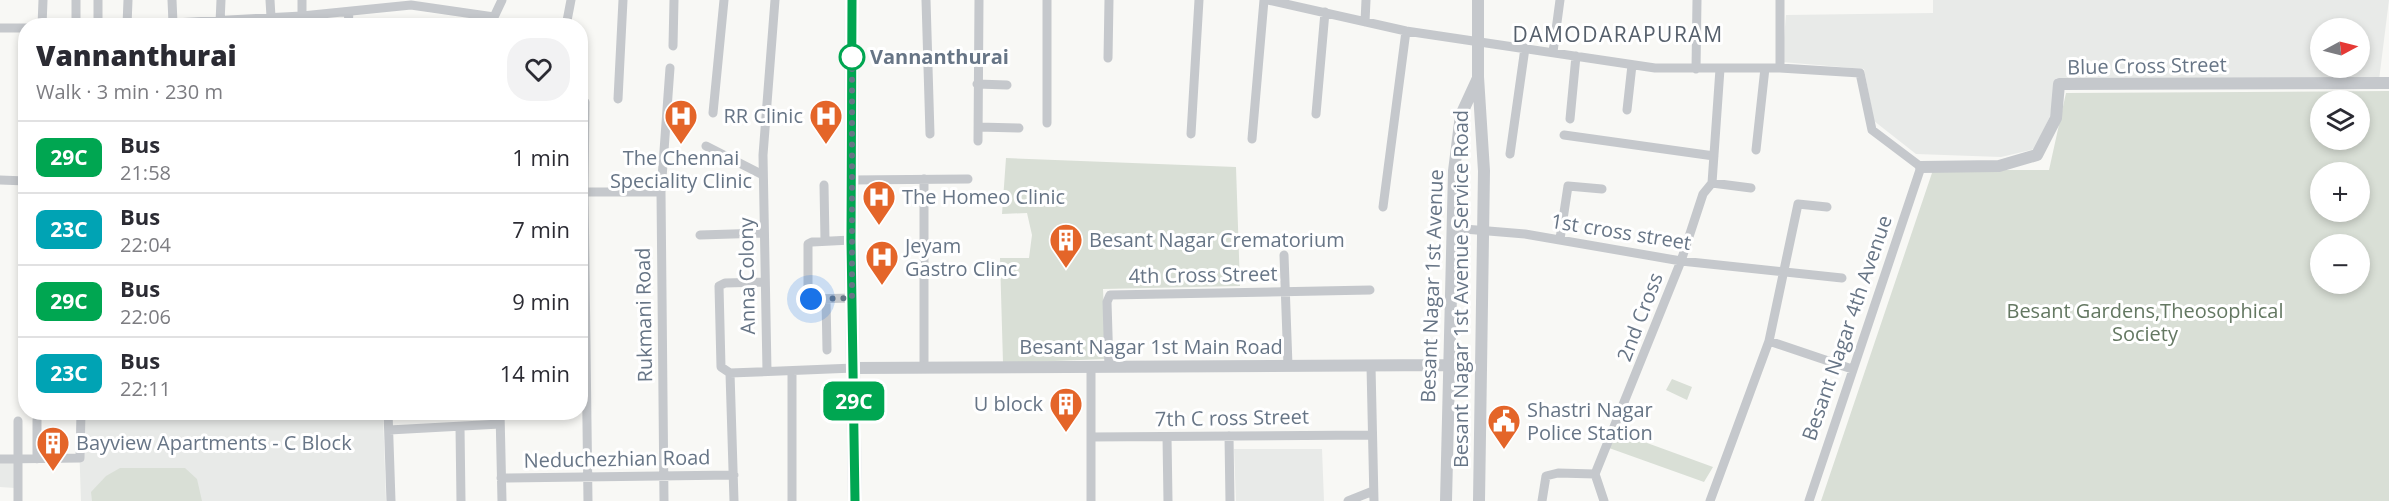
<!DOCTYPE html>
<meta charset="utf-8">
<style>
body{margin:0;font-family:"Open Sans",sans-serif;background:#f2f2f3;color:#2b2b33;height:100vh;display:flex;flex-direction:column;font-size:22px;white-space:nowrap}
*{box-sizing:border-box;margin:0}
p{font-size:20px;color:#7c7c81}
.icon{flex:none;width:33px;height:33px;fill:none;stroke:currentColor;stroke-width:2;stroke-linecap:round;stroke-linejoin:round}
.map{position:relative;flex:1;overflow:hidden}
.side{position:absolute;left:18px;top:18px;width:570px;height:402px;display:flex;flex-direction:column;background:#fff;border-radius:24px;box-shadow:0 3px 9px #0003}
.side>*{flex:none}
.badge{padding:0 12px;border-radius:9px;font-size:21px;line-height:39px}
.needle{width:39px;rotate:83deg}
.fabs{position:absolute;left:2310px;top:18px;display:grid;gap:12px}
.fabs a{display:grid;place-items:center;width:60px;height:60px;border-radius:50%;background:#fff;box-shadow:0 3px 9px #0003;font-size:30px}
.you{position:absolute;width:30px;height:30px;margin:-15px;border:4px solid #fff;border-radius:50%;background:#1a73e8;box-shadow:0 0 0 9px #1a73e833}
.map>.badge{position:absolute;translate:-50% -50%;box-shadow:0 0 0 3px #fff}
.round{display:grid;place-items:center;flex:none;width:63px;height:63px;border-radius:24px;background:#f2f2f3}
.overview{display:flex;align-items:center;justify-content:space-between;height:102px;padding:0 18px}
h1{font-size:28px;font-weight:800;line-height:45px}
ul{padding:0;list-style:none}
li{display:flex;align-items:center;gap:18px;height:72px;padding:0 18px;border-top:2px solid #e1e1e2}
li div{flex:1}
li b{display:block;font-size:22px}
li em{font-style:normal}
li .badge{min-width:66px;font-weight:700;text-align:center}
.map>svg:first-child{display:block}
.built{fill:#e8eae8;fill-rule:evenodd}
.green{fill:#d9dfd6;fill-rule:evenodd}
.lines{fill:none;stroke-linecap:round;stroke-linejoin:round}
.minor{stroke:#c5c8cc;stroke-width:9}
.tertiary{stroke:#c5c8cc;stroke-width:12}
.secondary{stroke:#d5d8dd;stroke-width:14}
.line-casing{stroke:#fff;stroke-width:14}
.line{stroke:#00a651;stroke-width:9}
.walk{stroke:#677586;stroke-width:6;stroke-dasharray:0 10.8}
.stop-dot{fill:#fff;stroke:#00a651;stroke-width:3}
.labels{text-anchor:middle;stroke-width:6;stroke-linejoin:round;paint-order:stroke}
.stop-label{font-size:20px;font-weight:bold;fill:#677586;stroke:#fff;text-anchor:start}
.street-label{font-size:20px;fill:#677586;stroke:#fff}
.poi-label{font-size:20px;fill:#677586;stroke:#fff;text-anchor:start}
.park-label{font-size:20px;fill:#647862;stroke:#fff}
.neighbourhood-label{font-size:21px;letter-spacing:1.5px;fill:#555f6b;stroke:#fff}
</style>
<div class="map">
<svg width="2389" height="501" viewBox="0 0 2389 501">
<rect width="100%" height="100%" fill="#f8f8f5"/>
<path class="built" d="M 1933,0 L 2389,0 L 2379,80 L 2056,78 L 2050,116 L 2035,149 L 2001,157 L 1916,154 L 1874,121 L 1864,69 L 1782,62 L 1786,15 L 1933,13 ZM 2320,28 L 2360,28 L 2360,68 L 2320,68 Z
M 78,413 L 383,413 L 386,501 L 81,501 Z
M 1234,449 L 1322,449 L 1324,501 L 1236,501 Z
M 0,461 L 15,461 L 15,488 L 0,487 Z"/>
<path class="green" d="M 2389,91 L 2389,501 L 1821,501 L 1933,170 L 2049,170 L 2066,93 ZM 2320,100 L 2360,100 L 2360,140 L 2320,140 ZM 2320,172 L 2360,172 L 2360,212 L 2320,212 ZM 2320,244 L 2360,244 L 2360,284 L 2320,284 Z
M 1006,158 L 1236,167 L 1240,286 L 1103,289 L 1106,359 L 1003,363 L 1000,258 L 1029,258 L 1032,235 L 1027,213 L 1002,214 Z
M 1672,379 L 1692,387 L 1687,400 L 1666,390 Z
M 1617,432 L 1713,467 L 1704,482 L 1609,448 Z
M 120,468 L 185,468 L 197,479 L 202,501 L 92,501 L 91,492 L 106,476 Z"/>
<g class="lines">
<path class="minor" d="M 98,0 L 98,26
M 172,0 L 173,23
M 270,0 L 271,17
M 302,0 L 302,16
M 926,0 L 930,134
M 1047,0 L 1047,123
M 1268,0 L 1406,31 L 1655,68 L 1780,68 L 1860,73 L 1872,130 L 1921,167 L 1809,501
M 1780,0 L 1780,68
M 1365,22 L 1366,0
M 220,23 L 221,0
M 127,25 L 128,0
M 42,26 L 43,0
M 76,26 L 76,0
M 119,26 L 302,16 L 411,5 L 494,17
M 348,26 L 349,12
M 494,26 L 494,17 L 502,0
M 566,26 L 571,0
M 0,28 L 26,28
M 673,46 L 674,0
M 1553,52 L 1560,0
M 1108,58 L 1109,0
M 1696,69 L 1697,0
M 977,84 L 1007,85
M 580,99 L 585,102 L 584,192 L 588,501
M 618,99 L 623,0
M 1627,110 L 1632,65
M 713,113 L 724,0
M 1316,114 L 1325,12
M 1570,119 L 1576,56
M 978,127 L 1019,128
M 1191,134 L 1199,0
M 1564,135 L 1714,156
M 1252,139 L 1264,0
M 978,141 L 979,0
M 706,146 L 763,175
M 1756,150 L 1765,68
M 1510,154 L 1525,48
M 924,179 L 924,368
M 0,180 L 26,181
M 851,180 L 968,179
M 1712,183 L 1720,69
M 824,185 L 825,241
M 580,192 L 661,192
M 1383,207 L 1406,31
M 1452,228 L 1525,234 L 1681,261 L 1842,278
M 700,235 L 764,233
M 1560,239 L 1568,186 L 1602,189
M 851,240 L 812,242 L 808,244 L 808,296 L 811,299 L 852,298
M 1284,255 L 1288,366
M 765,282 L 725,283 L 719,286 L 721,367 L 730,373 L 854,368
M 826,299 L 827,350
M 1769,341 L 1852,369
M 1371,366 L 1374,501
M 1091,367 L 1091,501
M 1109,367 L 1107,302 L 1110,295 L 1370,290
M 767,371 L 763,155 L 775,0
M 792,371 L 792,501
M 730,373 L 734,501
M 388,412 L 391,501
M 500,412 L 502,501
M 460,427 L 461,501
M 389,430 L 500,424
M 1229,436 L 1230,501
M 1091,437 L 1372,435
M 1167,437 L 1168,501
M 0,459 L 80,458 L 81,412
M 37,459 L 37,420
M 501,478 L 734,475
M 18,501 L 18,421
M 664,501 L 661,192 L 670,68
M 1348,501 L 1373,491
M 1542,501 L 1546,476 L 1558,473 L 1595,474
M 1604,501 L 1595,474 L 1681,261 L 1703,194 L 1712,183 L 1751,188
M 1710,501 L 1769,341 L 1798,204 L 1827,207"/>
<path class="tertiary" d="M 1478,0 L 1478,77 L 1484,171 L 1479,501
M 1921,167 L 1999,166 L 2037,155 L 2056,118 L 2059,84 L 2389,83
M 854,368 L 1449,365
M 1446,501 L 1454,171 L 1461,115 L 1478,78"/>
<path class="secondary" d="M 852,0 L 851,240 L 855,501"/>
</g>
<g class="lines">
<defs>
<path id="line" d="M 852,0 L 851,240 L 855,501"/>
</defs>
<use href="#line" class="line-casing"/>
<use href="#line" class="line"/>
<path class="walk" d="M 811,299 L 852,298 L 852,57"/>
</g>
<defs>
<symbol id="hospital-pin" viewBox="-11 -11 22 30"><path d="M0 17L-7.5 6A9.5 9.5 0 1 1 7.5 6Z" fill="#e46529" stroke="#fff"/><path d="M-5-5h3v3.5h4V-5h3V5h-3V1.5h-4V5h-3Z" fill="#fff"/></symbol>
<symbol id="building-pin" viewBox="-11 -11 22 30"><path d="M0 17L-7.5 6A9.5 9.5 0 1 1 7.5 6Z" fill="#e46529" stroke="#fff"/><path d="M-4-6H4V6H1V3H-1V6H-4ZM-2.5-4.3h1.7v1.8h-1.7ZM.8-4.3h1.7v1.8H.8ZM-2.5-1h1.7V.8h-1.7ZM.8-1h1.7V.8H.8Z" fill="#fff"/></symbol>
<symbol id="civic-pin" viewBox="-11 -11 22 30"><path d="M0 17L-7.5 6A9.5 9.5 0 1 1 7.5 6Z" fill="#e46529" stroke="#fff"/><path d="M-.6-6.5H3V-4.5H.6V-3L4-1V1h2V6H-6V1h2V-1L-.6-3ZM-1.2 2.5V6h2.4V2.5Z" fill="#fff"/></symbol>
</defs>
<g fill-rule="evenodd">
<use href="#hospital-pin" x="662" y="97" width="38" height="52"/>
<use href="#hospital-pin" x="807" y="97" width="38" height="52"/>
<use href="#hospital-pin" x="860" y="178" width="38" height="52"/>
<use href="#building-pin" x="1047" y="221" width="38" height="52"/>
<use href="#hospital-pin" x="863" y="238" width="38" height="52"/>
<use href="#building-pin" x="1047" y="385" width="38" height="52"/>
<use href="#civic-pin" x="1485" y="402" width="38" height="52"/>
<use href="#building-pin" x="34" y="424" width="38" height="52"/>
</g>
<circle class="stop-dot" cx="852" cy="57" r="12"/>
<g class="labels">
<g class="stop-label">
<text x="870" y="64">Vannanthurai</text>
</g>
<g class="street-label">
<text transform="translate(2147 66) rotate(-1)" y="7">Blue Cross Street</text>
<text transform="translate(1621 232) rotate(9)" y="7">1st cross street</text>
<text transform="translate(1203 275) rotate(-1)" y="7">4th Cross Street</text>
<text transform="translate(747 276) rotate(-91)" y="7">Anna Colony</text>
<text transform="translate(1432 286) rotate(-88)" y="7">Besant Nagar 1st Avenue</text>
<text transform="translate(1461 289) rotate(-90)" y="7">Besant Nagar 1st Avenue Service Road</text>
<text transform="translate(644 315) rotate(-91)" y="7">Rukmani Road</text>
<text transform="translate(1640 317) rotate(-69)" y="7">2nd Cross</text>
<text transform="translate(1847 328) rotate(-71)" y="7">Besant Nagar 4th Avenue</text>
<text x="1151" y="354">Besant Nagar 1st Main Road</text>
<text transform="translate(1232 418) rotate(-1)" y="7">7th C ross Street</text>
<text transform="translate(617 459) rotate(-1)" y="7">Neduchezhian Road</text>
</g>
<g class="poi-label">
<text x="803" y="123" text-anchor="end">RR Clinic</text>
<text x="681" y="165" text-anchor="middle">The Chennai<tspan x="681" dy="23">Speciality Clinic</tspan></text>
<text x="902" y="204">The Homeo Clinic</text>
<text x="1089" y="247">Besant Nagar Crematorium</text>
<text x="905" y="253">Jeyam<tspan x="905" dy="23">Gastro Clinc</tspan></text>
<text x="1043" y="411" text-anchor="end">U block</text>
<text x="1527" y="417">Shastri Nagar<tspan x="1527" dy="23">Police Station</tspan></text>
<text x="76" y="450">Bayview Apartments - C Block</text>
</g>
<g class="park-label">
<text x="2145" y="318">Besant Gardens,Theosophical<tspan x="2145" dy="23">Society</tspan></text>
</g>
<g class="neighbourhood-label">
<text x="1618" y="42">DAMODARAPURAM</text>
</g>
</g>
</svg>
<div class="fabs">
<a><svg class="needle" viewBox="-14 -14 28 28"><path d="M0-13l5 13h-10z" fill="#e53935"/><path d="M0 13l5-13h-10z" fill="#7c7c81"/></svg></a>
<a><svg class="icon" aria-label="layers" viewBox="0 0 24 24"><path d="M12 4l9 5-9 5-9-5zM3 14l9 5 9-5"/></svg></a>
<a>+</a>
<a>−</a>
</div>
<div class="you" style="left:811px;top:299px"></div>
<b class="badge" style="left:854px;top:401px;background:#00a651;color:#fff">29C</b>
<section class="side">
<div class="overview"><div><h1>Vannanthurai</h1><p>Walk · 3 min · 230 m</p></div><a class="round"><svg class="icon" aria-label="heart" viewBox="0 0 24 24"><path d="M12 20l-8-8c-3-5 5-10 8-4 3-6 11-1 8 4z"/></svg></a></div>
<ul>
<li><span class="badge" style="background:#00a651;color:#fff">29C</span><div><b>Bus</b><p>21:58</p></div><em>1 min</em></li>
<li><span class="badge" style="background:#00a3b4;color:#fff">23C</span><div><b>Bus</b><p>22:04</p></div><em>7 min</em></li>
<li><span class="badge" style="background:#00a651;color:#fff">29C</span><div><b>Bus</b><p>22:06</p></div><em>9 min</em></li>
<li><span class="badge" style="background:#00a3b4;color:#fff">23C</span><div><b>Bus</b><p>22:11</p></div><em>14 min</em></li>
</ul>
</section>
</div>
